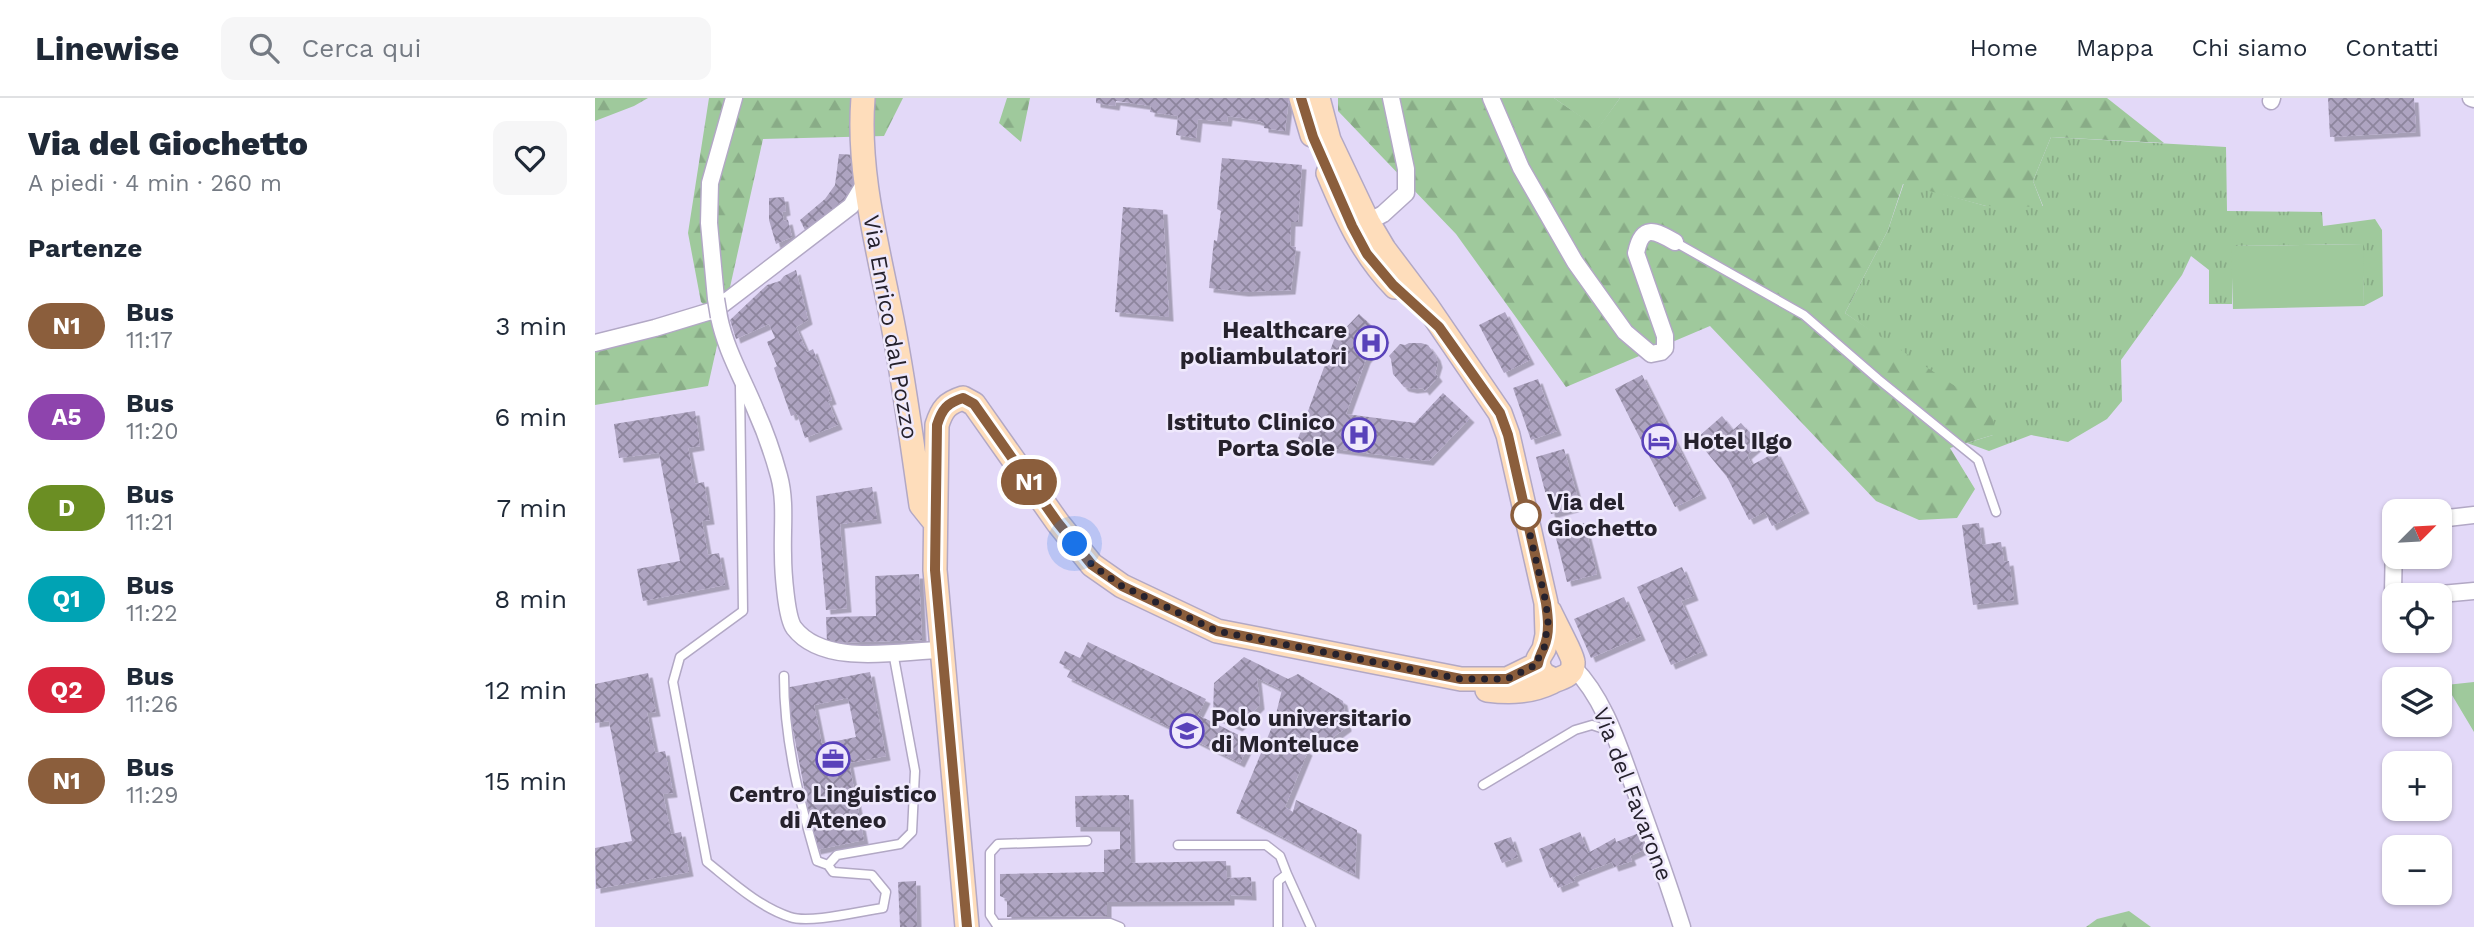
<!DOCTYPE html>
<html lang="it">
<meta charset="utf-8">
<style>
body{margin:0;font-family:"Work Sans",sans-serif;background:#f6f6f7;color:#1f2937;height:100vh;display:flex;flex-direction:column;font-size:26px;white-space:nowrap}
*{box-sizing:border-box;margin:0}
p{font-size:23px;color:#747a83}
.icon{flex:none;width:38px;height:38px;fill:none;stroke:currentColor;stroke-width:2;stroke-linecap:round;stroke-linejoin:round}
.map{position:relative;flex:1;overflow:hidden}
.sheet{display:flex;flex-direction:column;background:#fff;width:595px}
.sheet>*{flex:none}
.badge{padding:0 14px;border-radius:23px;font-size:24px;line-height:46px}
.needle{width:46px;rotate:66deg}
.fabs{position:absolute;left:1787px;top:401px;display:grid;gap:14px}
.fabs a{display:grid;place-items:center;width:70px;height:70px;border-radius:14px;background:#fff;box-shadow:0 2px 5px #0004;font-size:35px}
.you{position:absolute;width:35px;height:35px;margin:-18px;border:5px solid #fff;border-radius:50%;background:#1a73e8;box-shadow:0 0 0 10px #1a73e833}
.map>.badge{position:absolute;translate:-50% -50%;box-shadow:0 0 0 4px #fff}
h2{padding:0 28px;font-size:26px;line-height:63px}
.round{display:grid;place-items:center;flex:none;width:74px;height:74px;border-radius:14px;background:#f6f6f7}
.summary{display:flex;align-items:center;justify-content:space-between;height:119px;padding:0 28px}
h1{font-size:33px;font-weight:800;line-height:52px}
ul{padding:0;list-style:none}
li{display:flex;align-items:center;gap:21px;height:91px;padding:0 28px}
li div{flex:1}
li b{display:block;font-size:26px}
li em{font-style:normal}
li .badge{min-width:77px;font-weight:700;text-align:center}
header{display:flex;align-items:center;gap:42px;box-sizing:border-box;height:98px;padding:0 35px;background:#fff;border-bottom:2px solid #e0e1e3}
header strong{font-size:33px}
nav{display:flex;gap:38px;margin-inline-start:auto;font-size:24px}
.search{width:490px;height:63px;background:#f6f6f7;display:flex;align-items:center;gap:18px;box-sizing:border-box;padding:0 24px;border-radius:14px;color:#747a83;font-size:26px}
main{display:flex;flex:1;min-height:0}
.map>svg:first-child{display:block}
.grass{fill:url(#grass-tufts)}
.forest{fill:url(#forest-firs)}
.green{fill:#9fc99c}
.building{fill:url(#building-cross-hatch);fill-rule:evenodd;filter:url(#shadow)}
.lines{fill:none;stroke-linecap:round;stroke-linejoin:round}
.lane-casing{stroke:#b2a8c5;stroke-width:11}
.street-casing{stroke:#b2a8c5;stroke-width:19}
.secondary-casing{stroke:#b2a8c5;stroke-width:26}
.lane{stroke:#fff;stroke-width:8}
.street{stroke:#fff;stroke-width:16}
.secondary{stroke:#feddbb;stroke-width:23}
.street-bridge-casing{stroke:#b2a8c5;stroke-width:19;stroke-linecap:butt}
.street-bridge{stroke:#fff;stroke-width:16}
.line-casing{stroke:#fff;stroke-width:16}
.line{stroke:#8b5e3c;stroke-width:10}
.walk{stroke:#26222d;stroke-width:7;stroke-dasharray:0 12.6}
.stop-dot{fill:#fff;stroke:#8b5e3c;stroke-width:3.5}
.labels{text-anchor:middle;stroke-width:5;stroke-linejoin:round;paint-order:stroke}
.street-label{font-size:23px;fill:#26222d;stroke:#efe9fc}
.poi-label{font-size:23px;font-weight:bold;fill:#26222d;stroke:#efe9fc;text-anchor:end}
.stop-label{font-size:23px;font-weight:bold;fill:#26222d;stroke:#efe9fc;text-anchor:start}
</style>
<header>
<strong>Linewise</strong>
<div class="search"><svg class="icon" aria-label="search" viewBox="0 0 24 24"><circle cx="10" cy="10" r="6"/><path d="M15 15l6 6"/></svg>Cerca qui</div>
<nav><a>Home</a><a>Mappa</a><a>Chi siamo</a><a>Contatti</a></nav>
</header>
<main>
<section class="sheet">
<div class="summary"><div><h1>Via del Giochetto</h1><p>A piedi · 4 min · 260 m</p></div><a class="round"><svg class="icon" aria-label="heart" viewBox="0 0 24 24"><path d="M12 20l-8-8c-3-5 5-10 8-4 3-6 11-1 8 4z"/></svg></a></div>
<h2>Partenze</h2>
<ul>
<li><span class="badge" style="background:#8b5e3c;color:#fff">N1</span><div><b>Bus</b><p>11:17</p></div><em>3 min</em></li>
<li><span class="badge" style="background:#8e44ad;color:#fff">A5</span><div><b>Bus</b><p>11:20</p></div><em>6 min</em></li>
<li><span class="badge" style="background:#6b8e23;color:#fff">D</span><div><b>Bus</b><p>11:21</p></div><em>7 min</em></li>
<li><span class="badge" style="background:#00a3b4;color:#fff">Q1</span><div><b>Bus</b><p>11:22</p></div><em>8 min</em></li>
<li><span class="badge" style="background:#d7263d;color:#fff">Q2</span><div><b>Bus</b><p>11:26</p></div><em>12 min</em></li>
<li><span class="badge" style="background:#8b5e3c;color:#fff">N1</span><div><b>Bus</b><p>11:29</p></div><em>15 min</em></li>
</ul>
</section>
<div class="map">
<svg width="1879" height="829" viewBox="0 0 1879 829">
<defs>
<pattern id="grass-tufts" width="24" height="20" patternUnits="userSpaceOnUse" patternTransform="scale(1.75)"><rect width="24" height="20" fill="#9fc99c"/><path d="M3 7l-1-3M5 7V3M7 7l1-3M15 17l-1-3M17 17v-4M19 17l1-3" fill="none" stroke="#89ac87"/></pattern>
<pattern id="forest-firs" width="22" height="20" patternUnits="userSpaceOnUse" patternTransform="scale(1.75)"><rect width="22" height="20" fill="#9fc99c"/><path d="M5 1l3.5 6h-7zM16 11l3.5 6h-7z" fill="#89ac87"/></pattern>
<pattern id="building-cross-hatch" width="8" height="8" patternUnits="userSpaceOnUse" patternTransform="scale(1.75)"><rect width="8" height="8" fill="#aea4c1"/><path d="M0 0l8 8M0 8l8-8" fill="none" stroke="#8d859d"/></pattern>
<filter id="shadow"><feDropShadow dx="4.5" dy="4.5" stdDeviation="0" flood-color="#0004"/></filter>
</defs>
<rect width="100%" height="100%" fill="#e3d9f8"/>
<path class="grass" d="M 1456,39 L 1631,49 L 1632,113 L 1727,114 L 1728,128 L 1780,121 L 1787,132 L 1788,198 L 1769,208 L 1767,146 L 1637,148 L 1637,206 L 1614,206 L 1614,172 L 1596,158 L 1587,177 L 1526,262 L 1527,303 L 1512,321 L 1473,344 L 1436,337 L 1394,353 L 1372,345 L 1398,337 L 1313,259 L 1250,215 L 1293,132 L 1309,85 L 1391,108 L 1448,108 L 1438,83 Z"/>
<path class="forest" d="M 0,0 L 53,0 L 39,8 L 0,23 Z
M 114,0 L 308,0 L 289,38 L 168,41 L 113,288 L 0,307 L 0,245 L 116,213 L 106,204 L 93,135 Z
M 412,0 L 435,0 L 426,44 L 404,25 Z
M 743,0 L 959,0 L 1003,30 L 1025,0 L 1512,0 L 1569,45 L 1456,39 L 1438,83 L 1448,109 L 1391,108 L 1308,86 L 1293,132 L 1250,215 L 1399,314 L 1398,337 L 1355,350 L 1380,391 L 1362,420 L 1324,422 L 1281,403 L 1115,228 L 971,289 L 861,136 L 743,13 Z
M 1534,813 L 1556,829 L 1491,829 L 1502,821 Z"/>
<path class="green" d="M 959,0 L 1025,0 L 1003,31 Z
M 1768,146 L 1769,208 L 1638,211 L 1636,148 Z
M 1879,584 L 1879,634 L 1851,587 Z"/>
<path class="building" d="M 501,0 L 694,0 L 690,33 L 669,30 L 669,25 L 660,22 L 633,18 L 632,24 L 603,21 L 601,40 L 581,37 L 583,18 L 555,14 L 556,8 L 521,3 L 520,8 L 501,5 Z
M 1733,0 L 1819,0 L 1821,34 L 1735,39 Z
M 244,56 L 262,57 L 260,91 L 252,103 L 211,134 L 205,122 L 230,101 L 240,87 Z
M 627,60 L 707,67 L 703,124 L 696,124 L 695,148 L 701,149 L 696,192 L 649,194 L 614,190 L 619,142 L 622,143 L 626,113 L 622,111 Z
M 189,99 L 191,113 L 187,114 L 189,123 L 193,122 L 197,139 L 181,146 L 174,122 L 174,100 Z
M 528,109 L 568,112 L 574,219 L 520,214 Z
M 201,172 L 213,222 L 201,229 L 212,254 L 218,251 L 237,302 L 233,303 L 243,327 L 210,340 L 202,316 L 196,318 L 179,270 L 182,268 L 172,244 L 180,240 L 174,226 L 141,241 L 135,222 L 172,187 L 185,183 L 189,178 Z
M 910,214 L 935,262 L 909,275 L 884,227 Z
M 764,216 L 790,240 L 771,261 L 751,316 L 820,325 L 848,295 L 875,320 L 834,363 L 701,346 L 739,242 Z
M 814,245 L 826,245 L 833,247 L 841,258 L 843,265 L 840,275 L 843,279 L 830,293 L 828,290 L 818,291 L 809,289 L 798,276 L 796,261 L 794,258 L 805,246 L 810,247 Z
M 1047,277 L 1107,396 L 1080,409 L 1020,291 Z
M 943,281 L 962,333 L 936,342 L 918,290 Z
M 100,313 L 105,348 L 93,350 L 100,386 L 109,384 L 115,422 L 107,423 L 113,457 L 124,455 L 130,487 L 48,503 L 42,471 L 85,463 L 64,355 L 24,360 L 19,326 Z
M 1127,318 L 1138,332 L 1146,325 L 1165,346 L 1152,357 L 1157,367 L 1181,354 L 1210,411 L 1177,428 L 1170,414 L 1154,422 L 1132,379 L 1101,341 Z
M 969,351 L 985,408 L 956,416 L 941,359 Z
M 277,389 L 282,421 L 245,426 L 252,510 L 231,512 L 221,398 Z
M 989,425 L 1002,476 L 972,484 L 959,432 Z
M 1384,425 L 1387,447 L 1406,444 L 1409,464 L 1414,463 L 1419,502 L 1378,507 L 1367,427 Z
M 1087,469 L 1099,498 L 1086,503 L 1108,553 L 1076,567 L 1042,489 Z
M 324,476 L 327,542 L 232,545 L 231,519 L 281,518 L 280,478 Z
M 1029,499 L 1046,538 L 996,560 L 979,521 Z
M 493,544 L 611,601 L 603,617 L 656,643 L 645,665 L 591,638 L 595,630 L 585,626 L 582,633 L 472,579 L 476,571 L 464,565 L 470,553 L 485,560 Z
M 649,559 L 693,581 L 703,576 L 748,603 L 752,629 L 725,649 L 697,634 L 695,642 L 713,653 L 690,709 L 698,714 L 701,702 L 762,732 L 760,777 L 641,715 L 679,624 L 687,592 L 662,580 L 665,607 L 643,629 L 618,618 L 619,585 Z
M 275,574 L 291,658 L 254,665 L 269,742 L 221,752 L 190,590 ZM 253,600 L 261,639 L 227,646 L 219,607 Z
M 53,575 L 61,614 L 52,615 L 60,655 L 70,653 L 78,695 L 68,696 L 76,736 L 86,734 L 94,774 L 1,791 L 0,750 L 37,743 L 14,623 L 0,625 L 0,586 Z
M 534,697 L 536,765 L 631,763 L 632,780 L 656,779 L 657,798 L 635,797 L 635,803 L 512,804 L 512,818 L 412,819 L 412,801 L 405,798 L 405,776 L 509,774 L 509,752 L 525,751 L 525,729 L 481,729 L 480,698 Z
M 985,734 L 993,755 L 1020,740 L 1021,744 L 1044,735 L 1050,751 L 1035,758 L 1037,763 L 1019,769 L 1017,764 L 981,778 L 978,780 L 980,783 L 963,790 L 958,778 L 955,780 L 944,751 Z
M 916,739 L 923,759 L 907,765 L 899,745 Z
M 321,783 L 322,829 L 305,829 L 303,784 Z"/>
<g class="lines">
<defs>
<path id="lane" d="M 1080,144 L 1209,217 L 1283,281 L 1383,362 L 1401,414
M 145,289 L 148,513 L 85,559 L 78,584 L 112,764 C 137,784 164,809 195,819 C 214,826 266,813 288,810 L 291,794 L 277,777 L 238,774 L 233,767 L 242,757 L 305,746 L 317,734 L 320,673 L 298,554
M 189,578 C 189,641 204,702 222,763 L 233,767
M 888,687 L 980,632 L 997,627 L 1018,634
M 492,743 L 403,746 L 395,755 L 395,817 L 401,826 L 515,825 L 525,829
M 583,747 L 671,747 L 685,758 L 692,776
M 683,829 L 683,783 L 692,776 L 716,829"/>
<path id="street" d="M 896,0 L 926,70 L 980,164 L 1030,234 L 1056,256 L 1066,254 L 1070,250 L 1070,238 L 1041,155 C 1047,126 1059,132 1080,144
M 1876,0 L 1879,1
M 1676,3 L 1677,0
M 773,124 L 788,116 L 811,95 L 811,71 L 796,0
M 121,201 L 114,125 L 115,85 L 139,0
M 128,206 L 256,108 L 271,83
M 124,219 C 131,253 148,281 161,313 C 170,333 178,356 184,378 C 191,404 187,430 188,457 C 188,472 191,519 199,530 C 229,569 303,553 346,552
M 0,245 L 60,230 L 116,213
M 1844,421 L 1879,417
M 1799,443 L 1798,494 L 1802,497
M 1835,497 L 1879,493
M 978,569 C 1009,600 1023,646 1038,687 C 1055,734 1072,781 1087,829"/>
<path id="secondary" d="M 268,0 C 262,75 283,149 297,222 C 309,283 317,345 326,407 L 338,422
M 706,0 L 717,37
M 723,0 L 734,42 L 773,124 L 789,151 L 832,208 L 905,315 L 913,337 L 951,505 L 952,537 L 949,551 L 943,561 L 944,570 L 949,577 L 959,582
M 733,75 C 751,118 767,155 800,189
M 892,592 C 916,595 936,594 957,584 C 966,579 979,579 978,564 C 978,558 959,523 955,514
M 372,829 L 340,472 L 342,327 C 347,311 352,305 368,300 L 379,306 L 463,425 L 497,467 L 527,488 L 622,533 L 866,581 L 912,581 L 943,566"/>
</defs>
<use href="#lane" class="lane-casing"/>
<use href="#street" class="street-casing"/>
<use href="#secondary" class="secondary-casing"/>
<use href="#lane" class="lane"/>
<use href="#street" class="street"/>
<use href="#secondary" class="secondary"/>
<defs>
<path id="street-bridge" d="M 121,201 L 124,219"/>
</defs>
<use href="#street-bridge" class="street-bridge-casing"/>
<use href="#street-bridge" class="street-bridge"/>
</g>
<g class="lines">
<defs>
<path id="line" d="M 372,829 L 340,472 L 342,327 C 347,311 352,305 368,300 L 379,306 L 463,425 L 497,467 L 527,488 L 622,533 L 866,581 L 912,581 L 943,566 C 944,558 947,555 949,549 C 955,535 953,519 951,505 L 913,337 L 905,315 L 844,229 L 798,187 L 772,156 L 757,128 L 718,39 L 706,0"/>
</defs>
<use href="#line" class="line-casing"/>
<use href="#line" class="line"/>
<path class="walk" d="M 480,446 L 497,467 L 527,488 L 622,533 L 866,581 L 912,581 L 943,566 L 943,561 L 949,551 L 953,524 L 951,505 L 930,415 L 931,417"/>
</g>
<defs>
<symbol id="hospital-ring" viewBox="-11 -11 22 22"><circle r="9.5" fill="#efe9fc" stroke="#5942ba" stroke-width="1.5"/><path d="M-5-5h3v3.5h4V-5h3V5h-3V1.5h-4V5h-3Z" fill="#5942ba"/></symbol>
<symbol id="hotel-ring" viewBox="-11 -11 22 22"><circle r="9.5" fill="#efe9fc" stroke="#5942ba" stroke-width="1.5"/><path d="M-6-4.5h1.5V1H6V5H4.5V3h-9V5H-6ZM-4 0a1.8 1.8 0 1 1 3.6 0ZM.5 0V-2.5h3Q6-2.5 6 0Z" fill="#5942ba"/></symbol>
<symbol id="university-ring" viewBox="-11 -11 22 22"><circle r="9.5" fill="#efe9fc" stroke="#5942ba" stroke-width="1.5"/><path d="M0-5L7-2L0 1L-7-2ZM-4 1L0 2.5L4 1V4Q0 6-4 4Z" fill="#5942ba"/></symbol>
<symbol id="office-ring" viewBox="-11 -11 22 22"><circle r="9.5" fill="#efe9fc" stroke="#5942ba" stroke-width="1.5"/><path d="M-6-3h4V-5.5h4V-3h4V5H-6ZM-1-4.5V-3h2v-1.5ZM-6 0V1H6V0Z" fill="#5942ba"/></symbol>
</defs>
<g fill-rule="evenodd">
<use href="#hospital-ring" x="757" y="226" width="38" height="38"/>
<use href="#hospital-ring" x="745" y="318" width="38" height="38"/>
<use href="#hotel-ring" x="1045" y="324" width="38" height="38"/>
<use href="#university-ring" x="573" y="614" width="38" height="38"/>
<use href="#office-ring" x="219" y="642" width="38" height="38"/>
</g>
<circle class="stop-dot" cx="931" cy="417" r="14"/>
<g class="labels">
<g class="street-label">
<text transform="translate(296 229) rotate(80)" y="8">Via Enrico dal Pozzo</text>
<text transform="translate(1038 696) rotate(69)" y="8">Via del Favarone</text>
</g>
<g class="poi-label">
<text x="752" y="240">Healthcare<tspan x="752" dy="26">poliambulatori</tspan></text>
<text x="740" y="332">Istituto Clinico<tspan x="740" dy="26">Porta Sole</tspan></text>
<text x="1088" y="351" text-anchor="start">Hotel Ilgo</text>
<text x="616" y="628" text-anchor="start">Polo universitario<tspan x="616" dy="26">di Monteluce</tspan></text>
<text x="238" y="704" text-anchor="middle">Centro Linguistico<tspan x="238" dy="26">di Ateneo</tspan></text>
</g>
<g class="stop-label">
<text x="952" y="412">Via del<tspan x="952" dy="26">Giochetto</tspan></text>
</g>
</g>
</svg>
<div class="fabs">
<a><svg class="needle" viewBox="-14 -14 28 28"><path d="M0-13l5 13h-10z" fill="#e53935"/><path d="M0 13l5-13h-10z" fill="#747a83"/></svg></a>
<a><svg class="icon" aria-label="locate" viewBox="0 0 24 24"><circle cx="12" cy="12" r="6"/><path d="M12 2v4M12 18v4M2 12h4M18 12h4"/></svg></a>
<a><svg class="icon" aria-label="layers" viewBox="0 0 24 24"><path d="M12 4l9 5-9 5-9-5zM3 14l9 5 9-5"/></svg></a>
<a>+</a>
<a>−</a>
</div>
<div class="you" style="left:480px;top:446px"></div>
<b class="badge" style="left:434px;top:384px;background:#8b5e3c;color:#fff">N1</b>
</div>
</main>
